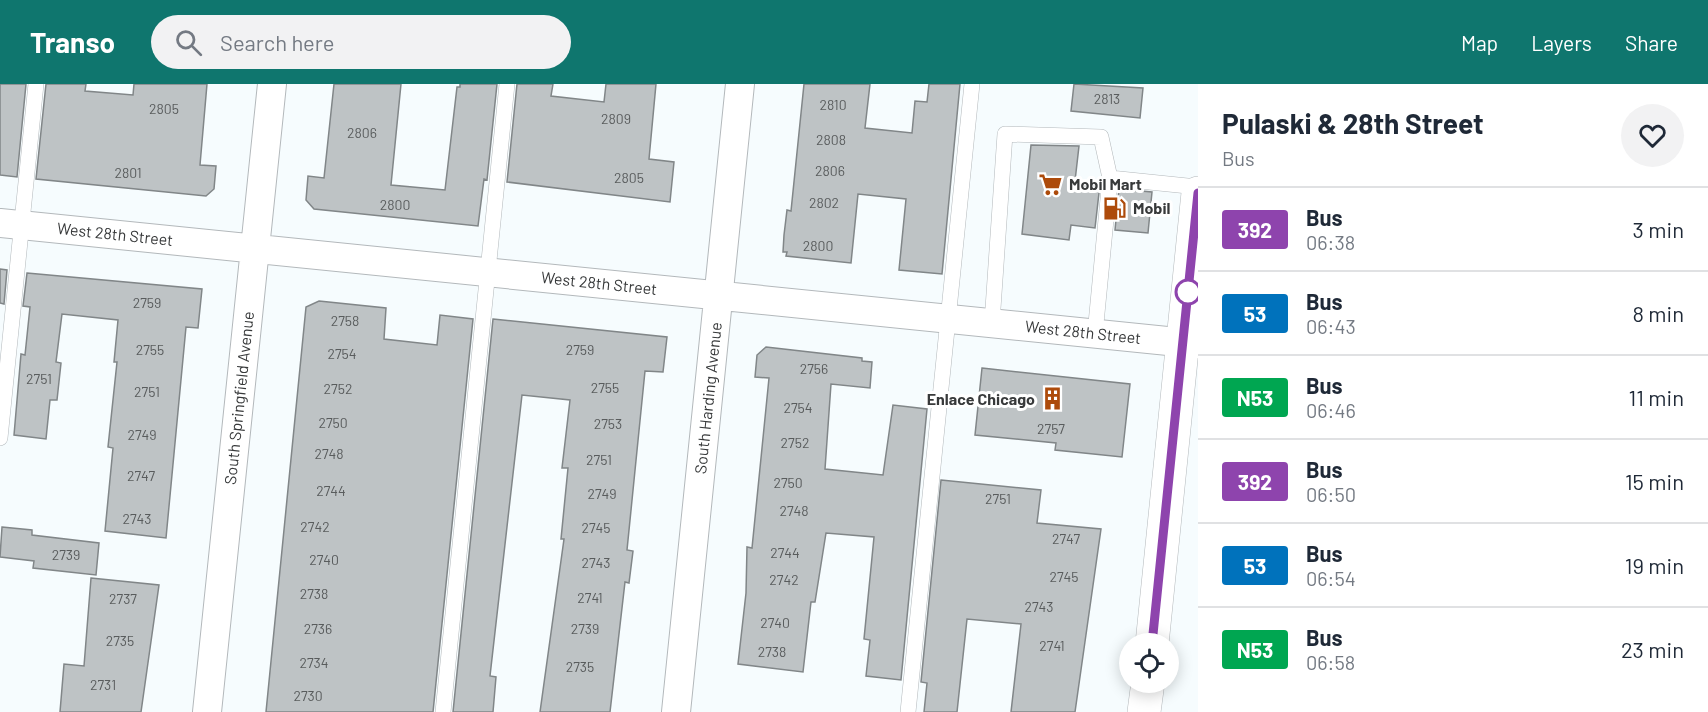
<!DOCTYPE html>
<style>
body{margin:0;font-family:Barlow,sans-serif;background:#f2f2f3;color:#1f2937;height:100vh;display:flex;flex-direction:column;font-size:22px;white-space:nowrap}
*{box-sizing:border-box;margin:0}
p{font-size:20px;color:#747a83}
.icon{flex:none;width:33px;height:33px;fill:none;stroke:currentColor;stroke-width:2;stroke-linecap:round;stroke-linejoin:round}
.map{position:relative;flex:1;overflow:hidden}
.side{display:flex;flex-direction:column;background:#fff;width:510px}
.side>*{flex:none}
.badge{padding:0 12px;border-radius:4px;font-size:21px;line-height:39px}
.controls{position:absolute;left:1119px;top:549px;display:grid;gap:12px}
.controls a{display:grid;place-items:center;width:60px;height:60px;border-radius:50%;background:#fff;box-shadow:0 3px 15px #0003;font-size:30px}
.map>.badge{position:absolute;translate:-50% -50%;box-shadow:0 0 0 3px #fff}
.round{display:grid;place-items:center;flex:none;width:63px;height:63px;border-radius:32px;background:#f2f2f3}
.head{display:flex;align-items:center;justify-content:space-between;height:102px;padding:0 24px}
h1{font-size:28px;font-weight:700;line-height:45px}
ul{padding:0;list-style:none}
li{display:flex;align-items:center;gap:18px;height:84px;padding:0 24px;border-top:2px solid #e0e1e3}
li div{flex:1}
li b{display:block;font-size:22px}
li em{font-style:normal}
li .badge{min-width:66px;font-weight:700;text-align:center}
header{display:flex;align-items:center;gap:36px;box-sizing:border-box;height:84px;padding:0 30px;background:#0f766e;color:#fff}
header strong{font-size:28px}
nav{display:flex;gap:33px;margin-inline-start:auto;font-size:21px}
.search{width:420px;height:54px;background:#f2f2f3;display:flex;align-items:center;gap:15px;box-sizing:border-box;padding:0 21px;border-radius:33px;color:#747a83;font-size:22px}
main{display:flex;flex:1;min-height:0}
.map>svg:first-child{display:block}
.building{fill:#bec3c5;stroke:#818688;stroke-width:1.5}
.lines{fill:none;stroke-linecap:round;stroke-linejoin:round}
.service-casing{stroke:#b3b8bb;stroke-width:16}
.minor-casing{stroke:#b3b8bb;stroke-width:30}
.secondary-casing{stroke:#b3b8bb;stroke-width:34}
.service{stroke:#fff;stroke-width:15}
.minor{stroke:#fff;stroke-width:28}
.secondary{stroke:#fff;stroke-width:33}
.line-casing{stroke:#fff;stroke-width:14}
.line{stroke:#8e44ad;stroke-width:9}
.stop-dot{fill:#fff;stroke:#8e44ad;stroke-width:3}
.labels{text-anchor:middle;stroke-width:6;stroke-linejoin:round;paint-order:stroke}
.number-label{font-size:14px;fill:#595c5d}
.poi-label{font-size:16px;font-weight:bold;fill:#37393a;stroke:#fff;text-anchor:start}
.street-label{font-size:16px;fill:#37393a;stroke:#fff}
</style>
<header>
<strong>Transo</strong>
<div class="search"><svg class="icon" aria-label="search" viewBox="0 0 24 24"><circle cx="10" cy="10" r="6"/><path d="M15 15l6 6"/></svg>Search here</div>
<nav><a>Map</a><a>Layers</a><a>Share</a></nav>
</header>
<main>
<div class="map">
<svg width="1198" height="628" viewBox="0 0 1198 628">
<rect width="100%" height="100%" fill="#f6fcfe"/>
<path class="building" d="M 0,0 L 26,0 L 17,93 L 0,91 Z
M 46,0 L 86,0 L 85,7 L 133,11 L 134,0 L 207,0 L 200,81 L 216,82 L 214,105 L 206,112 L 36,95 Z
M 334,0 L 401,0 L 391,101 L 445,106 L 457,3 L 460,3 L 460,0 L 497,0 L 487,96 L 484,95 L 478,142 L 314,125 L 306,116 L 308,92 L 324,94 Z
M 517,0 L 553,0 L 551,12 L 604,18 L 606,0 L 656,0 L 649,75 L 674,78 L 670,118 L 507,98 Z
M 804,0 L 870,0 L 865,44 L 912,49 L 915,17 L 927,18 L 929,0 L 960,0 L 942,190 L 899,186 L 906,115 L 858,110 L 851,179 L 786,172 L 787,168 L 783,168 L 784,151 L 787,126 L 791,127 Z
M 1074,0 L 1143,4 L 1140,34 L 1071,27 Z
M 1031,61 L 1079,62 L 1075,97 L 1100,100 L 1095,144 L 1071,141 L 1069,156 L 1022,150 Z
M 1119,105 L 1152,108 L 1148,149 L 1115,146 Z
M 0,185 L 7,186 L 4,220 L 0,219 Z
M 27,189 L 202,205 L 198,244 L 186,243 L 166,454 L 105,447 L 113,364 L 108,363 L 117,278 L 114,278 L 118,236 L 62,230 L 56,278 L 61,279 L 57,316 L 50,316 L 46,355 L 14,351 L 21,270 L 25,271 L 30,223 L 23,222 Z
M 319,217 L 386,224 L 384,255 L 437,261 L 440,231 L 473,235 L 433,628 L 266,628 L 306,223 Z
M 493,235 L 667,253 L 663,288 L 645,287 L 627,466 L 633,467 L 629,499 L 625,498 L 610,628 L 540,628 L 564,455 L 561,455 L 568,384 L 562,384 L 570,316 L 522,311 L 490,592 L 496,593 L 493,628 L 453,628 Z
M 766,263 L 862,274 L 862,277 L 872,278 L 870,304 L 831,300 L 825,385 L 883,391 L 893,321 L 927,325 L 901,596 L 866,592 L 870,556 L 864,555 L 874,453 L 826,449 L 815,518 L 811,518 L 803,588 L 738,580 L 746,509 L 747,463 L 752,464 L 769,294 L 755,293 L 757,271 Z
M 982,284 L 1130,300 L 1122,373 L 1055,366 L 1056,359 L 975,351 Z
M 941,396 L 1041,406 L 1037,439 L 1101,445 L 1075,628 L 1011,628 L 1021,540 L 967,535 L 957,628 L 924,628 L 927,599 L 921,598 Z
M 2,443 L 32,446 L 32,451 L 99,459 L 96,491 L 33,484 L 34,477 L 0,473 Z
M 91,494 L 159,501 L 141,628 L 60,628 L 64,580 L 84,582 Z"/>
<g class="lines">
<defs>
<path id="service" d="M 992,239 L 1005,50 L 1101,53 L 1110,94 L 1198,103
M 1095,250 L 1110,94
M 0,354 L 36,0
M 443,628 L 507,0
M 908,628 L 972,0"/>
<path id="minor" d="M 0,139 L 1198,260
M 207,628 L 272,0
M 676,628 L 740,0"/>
<path id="secondary" d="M 1152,560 L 1198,109
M 1144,628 L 1148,598"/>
</defs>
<use href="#service" class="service-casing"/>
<use href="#minor" class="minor-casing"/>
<use href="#secondary" class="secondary-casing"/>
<use href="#service" class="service"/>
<use href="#minor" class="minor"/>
<use href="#secondary" class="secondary"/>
</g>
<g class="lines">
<defs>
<path id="line" d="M 1152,560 L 1198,109"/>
</defs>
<use href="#line" class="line-casing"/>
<use href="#line" class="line"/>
</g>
<defs>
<symbol id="supermarket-bare" viewBox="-9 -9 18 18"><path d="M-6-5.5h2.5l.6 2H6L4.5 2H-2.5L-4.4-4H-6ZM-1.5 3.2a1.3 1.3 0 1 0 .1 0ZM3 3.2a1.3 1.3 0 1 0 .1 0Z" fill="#ad4b0b" stroke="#fff" stroke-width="2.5" paint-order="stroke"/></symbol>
<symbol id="fuel-bare" viewBox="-9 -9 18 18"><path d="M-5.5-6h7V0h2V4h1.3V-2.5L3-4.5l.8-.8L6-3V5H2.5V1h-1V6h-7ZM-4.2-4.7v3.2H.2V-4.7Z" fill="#ad4b0b" stroke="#fff" stroke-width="2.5" paint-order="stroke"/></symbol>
<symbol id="building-bare" viewBox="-9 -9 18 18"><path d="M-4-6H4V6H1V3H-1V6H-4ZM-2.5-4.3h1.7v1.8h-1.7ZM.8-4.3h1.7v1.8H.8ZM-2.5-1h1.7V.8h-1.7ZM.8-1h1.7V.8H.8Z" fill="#ad4b0b" stroke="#fff" stroke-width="2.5" paint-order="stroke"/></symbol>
</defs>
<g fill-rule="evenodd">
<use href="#supermarket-bare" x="1034" y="84" width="33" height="33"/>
<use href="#fuel-bare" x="1098" y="108" width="33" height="33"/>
<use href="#building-bare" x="1036" y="298" width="33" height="33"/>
</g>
<circle class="stop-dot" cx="1188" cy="208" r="12"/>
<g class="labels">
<g class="number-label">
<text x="1107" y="20">2813</text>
<text x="833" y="26">2810</text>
<text x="164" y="30">2805</text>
<text x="616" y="40">2809</text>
<text x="362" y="54">2806</text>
<text x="831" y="61">2808</text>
<text x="830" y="92">2806</text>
<text x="128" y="94">2801</text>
<text x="629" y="99">2805</text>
<text x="824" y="124">2802</text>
<text x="395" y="126">2800</text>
<text x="818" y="167">2800</text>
<text x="147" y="224">2759</text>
<text x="345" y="242">2758</text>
<text x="150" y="271">2755</text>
<text x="580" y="271">2759</text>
<text x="342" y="275">2754</text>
<text x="814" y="290">2756</text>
<text x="39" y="300">2751</text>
<text x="605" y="309">2755</text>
<text x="338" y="310">2752</text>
<text x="147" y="313">2751</text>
<text x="798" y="329">2754</text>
<text x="333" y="344">2750</text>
<text x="608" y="345">2753</text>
<text x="1051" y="350">2757</text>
<text x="142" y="356">2749</text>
<text x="795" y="364">2752</text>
<text x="329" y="375">2748</text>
<text x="599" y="381">2751</text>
<text x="141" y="397">2747</text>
<text x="788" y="404">2750</text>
<text x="331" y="412">2744</text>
<text x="602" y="415">2749</text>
<text x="998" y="420">2751</text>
<text x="794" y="432">2748</text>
<text x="137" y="440">2743</text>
<text x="315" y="448">2742</text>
<text x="596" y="449">2745</text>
<text x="1066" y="460">2747</text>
<text x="785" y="474">2744</text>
<text x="66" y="476">2739</text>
<text x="324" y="481">2740</text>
<text x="596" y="484">2743</text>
<text x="1064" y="498">2745</text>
<text x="784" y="501">2742</text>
<text x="314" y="515">2738</text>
<text x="590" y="519">2741</text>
<text x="123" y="520">2737</text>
<text x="1039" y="528">2743</text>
<text x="775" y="544">2740</text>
<text x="318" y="550">2736</text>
<text x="585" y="550">2739</text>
<text x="120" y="562">2735</text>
<text x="1052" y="567">2741</text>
<text x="772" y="573">2738</text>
<text x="314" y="584">2734</text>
<text x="580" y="588">2735</text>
<text x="103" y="606">2731</text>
<text x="308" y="617">2730</text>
</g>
<g class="poi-label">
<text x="1069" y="106">Mobil Mart</text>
<text x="1133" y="130">Mobil</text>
<text x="1035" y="321" text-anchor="end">Enlace Chicago</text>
</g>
<g class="street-label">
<text transform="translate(115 150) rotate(6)" y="6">West 28th Street</text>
<text transform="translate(599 199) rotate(6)" y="6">West 28th Street</text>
<text transform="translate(1083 248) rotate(6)" y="6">West 28th Street</text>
<text transform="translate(239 314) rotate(-84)" y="6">South Springfield Avenue</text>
<text transform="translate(708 314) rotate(-84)" y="6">South Harding Avenue</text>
</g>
</g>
</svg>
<div class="controls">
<a><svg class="icon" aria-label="locate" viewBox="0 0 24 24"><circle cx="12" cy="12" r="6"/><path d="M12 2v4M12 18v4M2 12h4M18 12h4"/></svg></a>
</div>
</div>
<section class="side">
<div class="head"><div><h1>Pulaski &amp; 28th Street</h1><p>Bus</p></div><a class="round"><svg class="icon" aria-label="heart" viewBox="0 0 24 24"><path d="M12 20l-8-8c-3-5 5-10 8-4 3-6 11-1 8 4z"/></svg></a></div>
<ul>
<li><span class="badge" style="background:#8e44ad;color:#fff">392</span><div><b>Bus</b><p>06:38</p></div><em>3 min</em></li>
<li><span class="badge" style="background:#0072bc;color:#fff">53</span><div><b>Bus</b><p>06:43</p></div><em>8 min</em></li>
<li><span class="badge" style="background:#00a651;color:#fff">N53</span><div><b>Bus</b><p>06:46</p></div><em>11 min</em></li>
<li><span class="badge" style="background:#8e44ad;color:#fff">392</span><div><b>Bus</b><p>06:50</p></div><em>15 min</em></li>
<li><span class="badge" style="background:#0072bc;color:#fff">53</span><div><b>Bus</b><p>06:54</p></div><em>19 min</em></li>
<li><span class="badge" style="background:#00a651;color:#fff">N53</span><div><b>Bus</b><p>06:58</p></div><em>23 min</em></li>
</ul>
</section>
</main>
